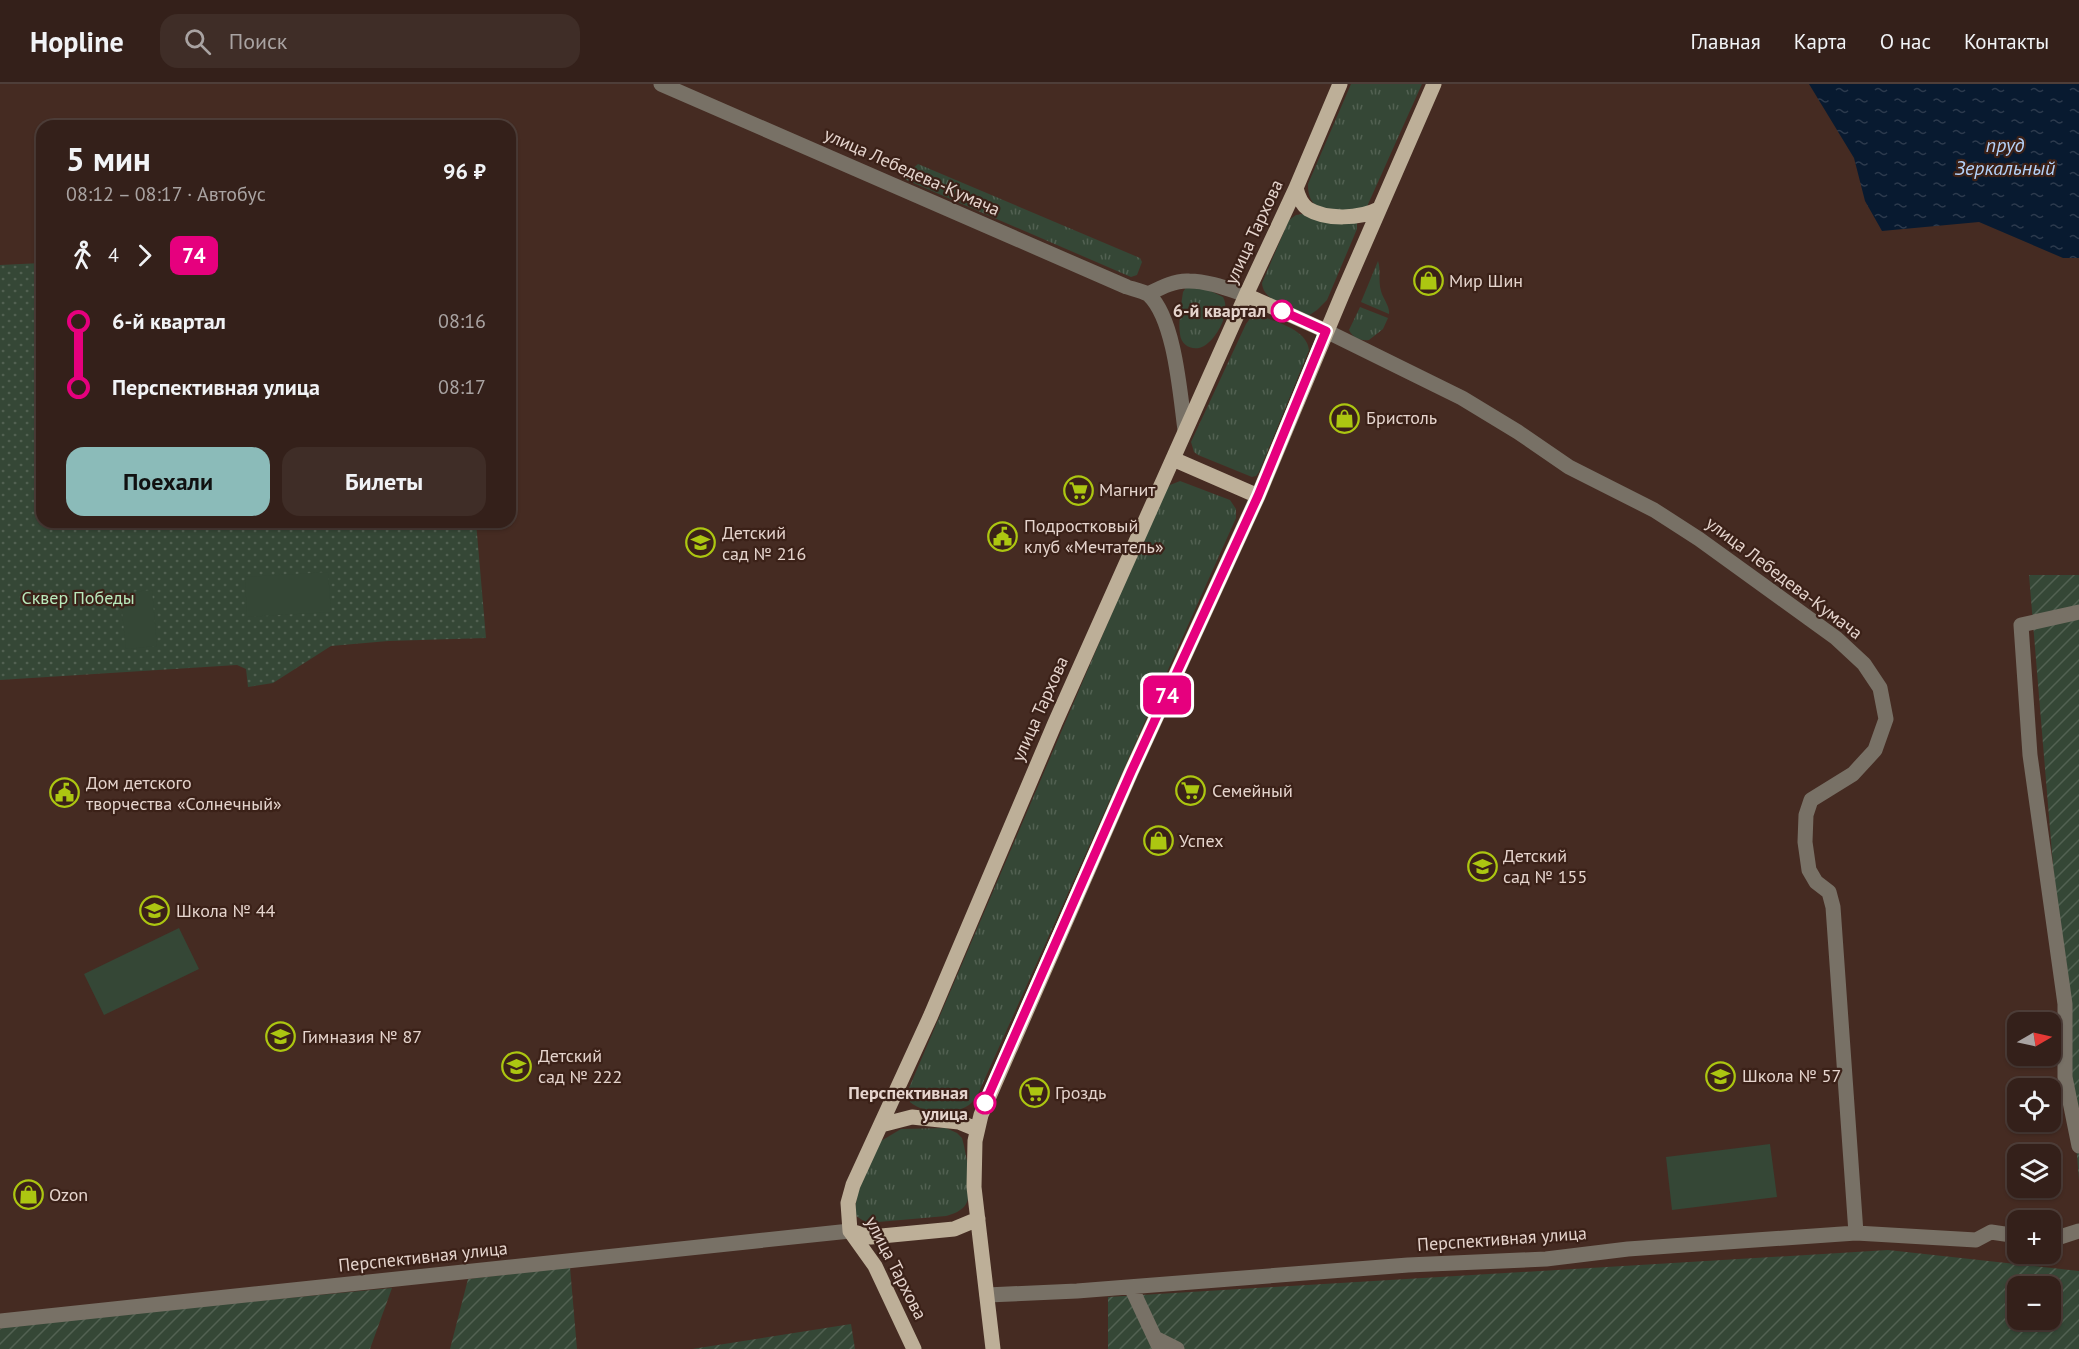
<!DOCTYPE html>
<html lang="ru">
<meta charset="utf-8">
<style>
body{margin:0;font-family:"PT Sans",sans-serif;background:#3f2d27;color:#f1f3f6;height:100vh;display:flex;flex-direction:column;font-size:22px;white-space:nowrap}
*{box-sizing:border-box;margin:0}
p{font-size:20px;color:#a9a3a2}
.icon{flex:none;width:33px;height:33px;fill:none;stroke:currentColor;stroke-width:2;stroke-linecap:round;stroke-linejoin:round}
.map{position:relative;flex:1;overflow:hidden}
.sheet{position:absolute;left:36px;top:36px;width:480px;height:408px;display:flex;flex-direction:column;background:#34201a;border-radius:18px;box-shadow:0 2px 4px #0004,0 0 0 2px #4e3e39}
.sheet>*{flex:none}
.badge{padding:0 12px;border-radius:9px;font-size:21px;line-height:39px}
.needle{width:39px;rotate:81deg}
.buttons{position:absolute;left:2007px;top:928px;display:grid;gap:12px}
.buttons a{display:grid;place-items:center;width:54px;height:54px;border-radius:12px;background:#34201a;box-shadow:0 2px 4px #0004,0 0 0 2px #4e3e39;font-size:30px}
.map>.badge{position:absolute;translate:-50% -50%;box-shadow:0 0 0 3px #fff}
.legs{display:flex;align-items:center;gap:9px;height:66px;padding:0 30px;font-size:20px}
.legs p{margin-inline-start:auto}
.head{display:flex;align-items:center;justify-content:space-between;height:102px;padding:0 30px}
h1{font-size:33px;font-weight:600;line-height:45px}
.button{display:flex;gap:12px;margin-top:auto;padding:12px 30px}
.button a{flex:1;height:69px;border-radius:18px;background:#8bbbb9;color:#111;font-size:24px;font-weight:600;line-height:69px;text-align:center}
.button a+a{background:#3f2d27;color:#f1f3f6}
ul{padding:0 30px;list-style:none}
li{display:flex;align-items:center;gap:21px;height:66px;font-size:22px}
li i{display:grid;place-items:center;width:9px;height:100%;margin:0 8px;background:currentColor}
li i::after{content:'';width:15px;height:15px;margin:-8px;border:4px solid;border-radius:50%;background:#34201a}
li p{margin-inline-start:auto}
li:first-child i{background:linear-gradient(#0000 50%,currentColor 0)}
li:last-child i{background:linear-gradient(currentColor 50%,#0000 0)}
header{display:flex;align-items:center;gap:36px;box-sizing:border-box;height:84px;padding:0 30px;background:#34201a;border-bottom:2px solid #4e3e39}
header strong{font-size:28px}
nav{display:flex;gap:33px;margin-inline-start:auto;font-size:21px}
.search{width:420px;height:54px;background:#3f2d27;display:flex;align-items:center;gap:15px;box-sizing:border-box;padding:0 21px;border-radius:18px;color:#a9a3a2;font-size:22px}
.map>svg:first-child{display:block}
.grass{fill:url(#grass-tufts)}
.park{fill:url(#park-dots)}
.garden{fill:url(#garden-furrows);fill-rule:evenodd}
.pitch{fill:#354736}
.water{fill:url(#water-ripples)}
.lines{fill:none;stroke-linecap:round;stroke-linejoin:round}
.minor{stroke:#787166;stroke-width:15}
.major{stroke:#bdaf98;stroke-width:15}
.line-1-casing{stroke:#fff;stroke-width:14}
.line-1{stroke:#e6007e;stroke-width:9}
.stop-1-dot{fill:#fff;stroke:#e6007e;stroke-width:3}
.labels{text-anchor:middle;stroke-width:4.5;stroke-linejoin:round;paint-order:stroke}
.street-label{font-size:18px;fill:#e5d4cd;stroke:#3b2118}
.poi-label{font-size:18px;fill:#e5d4cd;stroke:#3b2118;text-anchor:start}
.stop-label{font-size:18px;font-weight:bold;fill:#e5d4cd;stroke:#3b2118;text-anchor:end}
.park-label{font-size:18px;fill:#b9e9bc;stroke:#3b2118}
.water-label{font-size:20px;font-style:italic;fill:#b4d2f9;stroke:#3b2118}
</style>
<header>
<strong>Hopline</strong>
<div class="search"><svg class="icon" aria-label="search" viewBox="0 0 24 24"><circle cx="10" cy="10" r="6"/><path d="M15 15l6 6"/></svg>Поиск</div>
<nav><a>Главная</a><a>Карта</a><a>О нас</a><a>Контакты</a></nav>
</header>
<div class="map">
<svg width="2079" height="1265" viewBox="0 0 2079 1265">
<defs>
<pattern id="grass-tufts" width="24" height="20" patternUnits="userSpaceOnUse" patternTransform="scale(1.5)"><rect width="24" height="20" fill="#354736"/><path d="M3 7l-1-3M5 7V3M7 7l1-3M15 17l-1-3M17 17v-4M19 17l1-3" fill="none" stroke="#526152"/></pattern>
<pattern id="park-dots" width="8" height="8" patternUnits="userSpaceOnUse" patternTransform="scale(1.5)"><rect width="8" height="8" fill="#354736"/><path d="M2 2h.1M6 6h.1" fill="none" stroke="#526152" stroke-width="1.8" stroke-linecap="round"/></pattern>
<pattern id="garden-furrows" width="10" height="10" patternUnits="userSpaceOnUse" patternTransform="scale(1.5)"><rect width="10" height="10" fill="#354736"/><path d="M-1 1l2-2M0 10L10 0M9 11l2-2" fill="none" stroke="#526152"/></pattern>
<pattern id="water-ripples" width="26" height="14" patternUnits="userSpaceOnUse" patternTransform="scale(1.5)"><rect width="26" height="14" fill="#081a30"/><path d="M2 4q2-2 4 0t4 0M15 11q2-2 4 0t4 0" fill="none" stroke="#2c3a4d"/></pattern>
</defs>
<rect width="100%" height="100%" fill="#452b22"/>
<path class="grass" d="M 1351,0 L 1422,0 L 1365,127 C 1341,127 1307,134 1308,100 Z
M 918,80 L 1140,174 L 1142,178 L 1137,191 L 1131,193 L 902,94 Z
M 1303,130 L 1357,139 L 1357,145 L 1327,216 L 1317,226 L 1308,232 C 1293,224 1263,218 1262,199 L 1289,136 L 1296,131 Z
M 1378,177 C 1381,185 1378,197 1381,207 C 1383,215 1390,222 1389,230 L 1361,218 Z
M 1198,201 L 1223,213 C 1231,228 1218,253 1204,262 C 1194,268 1181,262 1180,250 C 1178,237 1181,222 1183,208 L 1187,202 Z
M 1360,223 L 1388,234 L 1383,245 L 1369,256 C 1360,257 1353,254 1349,246 Z
M 1259,231 C 1275,238 1307,245 1309,266 L 1259,388 L 1256,392 L 1252,393 L 1198,371 L 1194,368 L 1191,358 L 1246,240 L 1252,232 Z
M 1180,397 L 1230,416 L 1236,425 L 1236,434 L 978,1010 C 975,1014 973,1018 969,1021 C 955,1031 923,1030 910,1018 L 909,1004 L 1162,412 L 1170,401 Z
M 946,1044 L 957,1049 L 962,1054 C 966,1068 974,1108 966,1120 C 962,1127 953,1130 946,1132 L 867,1139 L 856,1132 L 855,1124 L 858,1107 L 881,1057 L 901,1045 Z"/>
<path class="park" d="M 42,179 L 42,438 L 476,438 L 486,554 L 388,557 L 331,562 L 273,599 L 248,603 L 246,585 L 237,581 L 0,596 L 0,181 Z"/>
<path class="garden" d="M 2029,491 L 2079,491 L 2079,1096 Z
M 1888,1166 L 2079,1187 L 2079,1265 L 1108,1265 L 1108,1213 ZM 2018,1203 L 2050,1203 L 2050,1236 L 2018,1236 Z
M 570,1183 L 577,1265 L 450,1265 L 468,1195 Z
M 392,1204 L 370,1265 L 0,1265 L 0,1245 L 7,1241 Z
M 851,1240 L 855,1265 L 692,1265 Z"/>
<path class="pitch" d="M 328,488 L 331,528 L 247,533 L 245,493 Z
M 152,506 L 157,562 L 126,565 L 120,509 Z
M 179,844 L 199,885 L 104,931 L 84,890 Z
M 1770,1060 L 1777,1113 L 1672,1126 L 1666,1073 Z"/>
<path class="water" d="M 1809,0 L 2079,0 L 2079,174 L 2063,174 L 1979,138 L 1882,147 L 1865,117 L 1854,74 Z"/>
<g class="lines">
<path class="minor" d="M 661,0 L 1127,203 C 1133,205 1144,207 1149,211 C 1175,236 1180,310 1185,346
M 1148,210 C 1160,204 1175,196 1189,197 C 1208,197 1228,205 1246,211
M 1326,247 L 1462,314 L 1518,348 L 1569,383 L 1654,426 L 1699,455 L 1836,554 L 1864,580 L 1880,604 L 1886,635 L 1875,666 L 1853,690 L 1811,716 L 1806,731 L 1805,758 L 1809,786 L 1816,798 L 1829,808 L 1833,823 L 1856,1149
M 2079,528 L 2021,541 L 2030,671 L 2065,920 L 2065,993 L 2079,1062
M 2050,1153 L 2060,1153 L 2079,1147
M 1131,1203 L 1160,1265
M 987,1211 L 1077,1207 L 1408,1181 L 1546,1175 L 1628,1165 L 1856,1149 L 1976,1156 L 1991,1148 L 2018,1152
M 0,1237 L 850,1147
M 1155,1254 L 1177,1265"/>
<path class="major" d="M 1296,104 C 1298,112 1301,120 1308,125 C 1326,136 1360,135 1379,125
M 1246,211 L 1326,247
M 1173,375 L 1258,412
M 881,1041 L 912,1033 L 959,1038 L 976,1045
M 850,1147 L 871,1153 L 954,1145 L 978,1135
M 914,1265 L 875,1182 L 850,1147 L 848,1119 L 853,1101 L 931,931 L 1055,639 L 1246,211 L 1296,104 L 1340,0
M 993,1265 L 974,1103 L 975,1057 L 981,1031 L 1131,688 L 1258,412 L 1342,211 L 1434,0"/>
</g>
<g class="lines">
<defs>
<path id="line-1" d="M 985,1019 L 1131,688 L 1258,412 L 1326,247 L 1282,227"/>
</defs>
<use href="#line-1" class="line-1-casing"/>
<use href="#line-1" class="line-1"/>
</g>
<defs>
<symbol id="shop-ring" viewBox="-11 -11 22 22"><circle r="9.5" fill="#3b2118" stroke="#acc611" stroke-width="1.5"/><path d="M-5-2.5h2.3a2.7 3.5 0 0 1 5.4 0H5L5.5 6h-11ZM-1.5-2.5h3a1.5 2.3 0 0 0-3 0Z" fill="#acc611"/></symbol>
<symbol id="supermarket-ring" viewBox="-11 -11 22 22"><circle r="9.5" fill="#3b2118" stroke="#acc611" stroke-width="1.5"/><path d="M-6-5.5h2.5l.6 2H6L4.5 2H-2.5L-4.4-4H-6ZM-1.5 3.2a1.3 1.3 0 1 0 .1 0ZM3 3.2a1.3 1.3 0 1 0 .1 0Z" fill="#acc611"/></symbol>
<symbol id="civic-ring" viewBox="-11 -11 22 22"><circle r="9.5" fill="#3b2118" stroke="#acc611" stroke-width="1.5"/><path d="M-.6-6.5H3V-4.5H.6V-3L4-1V1h2V6H-6V1h2V-1L-.6-3ZM-1.2 2.5V6h2.4V2.5Z" fill="#acc611"/></symbol>
<symbol id="school-ring" viewBox="-11 -11 22 22"><circle r="9.5" fill="#3b2118" stroke="#acc611" stroke-width="1.5"/><path d="M0-5L7-2L0 1L-7-2ZM-4 1L0 2.5L4 1V4Q0 6-4 4Z" fill="#acc611"/></symbol>
</defs>
<g fill-rule="evenodd">
<use href="#shop-ring" x="1412" y="180" width="33" height="33"/>
<use href="#shop-ring" x="1328" y="318" width="33" height="33"/>
<use href="#supermarket-ring" x="1062" y="390" width="33" height="33"/>
<use href="#civic-ring" x="986" y="436" width="33" height="33"/>
<use href="#school-ring" x="684" y="442" width="33" height="33"/>
<use href="#supermarket-ring" x="1174" y="690" width="33" height="33"/>
<use href="#civic-ring" x="48" y="692" width="33" height="33"/>
<use href="#shop-ring" x="1142" y="740" width="33" height="33"/>
<use href="#school-ring" x="1466" y="766" width="33" height="33"/>
<use href="#school-ring" x="138" y="810" width="33" height="33"/>
<use href="#school-ring" x="264" y="936" width="33" height="33"/>
<use href="#school-ring" x="500" y="966" width="33" height="33"/>
<use href="#school-ring" x="1704" y="976" width="33" height="33"/>
<use href="#supermarket-ring" x="1018" y="992" width="33" height="33"/>
<use href="#shop-ring" x="12" y="1094" width="33" height="33"/>
</g>
<g class="stop-1-dot">
<circle cx="1282" cy="227" r="10"/>
<circle cx="985" cy="1019" r="10"/>
</g>
<g class="labels">
<g class="street-label">
<text transform="translate(912 88) rotate(24)" y="6">улица Лебедева-Кумача</text>
<text transform="translate(1254 148) rotate(-65)" y="6">улица Тархова</text>
<text transform="translate(1784 494) rotate(37)" y="6">улица Лебедева-Кумача</text>
<text transform="translate(1040 625) rotate(-66)" y="6">улица Тархова</text>
<text transform="translate(1502 1155) rotate(-4)" y="6">Перспективная улица</text>
<text transform="translate(423 1173) rotate(-6)" y="6">Перспективная улица</text>
<text transform="translate(896 1184) rotate(63)" y="6">улица Тархова</text>
</g>
<g class="poi-label">
<text x="1449" y="203">Мир Шин</text>
<text x="1366" y="340">Бристоль</text>
<text x="1099" y="412">Магнит</text>
<text x="1024" y="448">Подростковый<tspan x="1024" dy="21">клуб «Мечтатель»</tspan></text>
<text x="722" y="455">Детский<tspan x="722" dy="21">сад № 216</tspan></text>
<text x="86" y="705">Дом детского<tspan x="86" dy="21">творчества «Солнечный»</tspan></text>
<text x="1212" y="713">Семейный</text>
<text x="1179" y="763">Успех</text>
<text x="1503" y="778">Детский<tspan x="1503" dy="21">сад № 155</tspan></text>
<text x="176" y="833">Школа № 44</text>
<text x="302" y="959">Гимназия № 87</text>
<text x="538" y="978">Детский<tspan x="538" dy="21">сад № 222</tspan></text>
<text x="1742" y="998">Школа № 57</text>
<text x="1055" y="1015">Гроздь</text>
<text x="49" y="1117">Ozon</text>
</g>
<g class="stop-label">
<text x="1266" y="233">6-й квартал</text>
<text x="968" y="1015">Перспективная<tspan x="968" dy="21">улица</tspan></text>
</g>
<g class="park-label">
<text x="78" y="520">Сквер Победы</text>
</g>
<g class="water-label">
<text x="2005" y="68">пруд<tspan x="2005" dy="23">Зеркальный</tspan></text>
</g>
</g>
</svg>
<div class="buttons">
<a><svg class="needle" viewBox="-14 -14 28 28"><path d="M0-13l5 13h-10z" fill="#e53935"/><path d="M0 13l5-13h-10z" fill="#a9a3a2"/></svg></a>
<a><svg class="icon" aria-label="locate" viewBox="0 0 24 24"><circle cx="12" cy="12" r="6"/><path d="M12 2v4M12 18v4M2 12h4M18 12h4"/></svg></a>
<a><svg class="icon" aria-label="layers" viewBox="0 0 24 24"><path d="M12 4l9 5-9 5-9-5zM3 14l9 5 9-5"/></svg></a>
<a>+</a>
<a>−</a>
</div>
<b class="badge" style="left:1167px;top:611px;background:#e6007e;color:#fff">74</b>
<section class="sheet">
<div class="head"><div><h1>5 мин</h1><p>08:12 – 08:17 · Автобус</p></div><b>96 ₽</b></div>
<div class="legs"><svg class="icon" aria-label="walk" viewBox="0 0 24 24"><circle cx="13" cy="4" r="2"/><path d="M13 8l-2 6 4 7M11 14l-3 7M7 12l3-4h3l4 4"/></svg>4<svg class="icon" aria-label="forward" viewBox="0 0 24 24"><path d="M9 5l7 7-7 7"/></svg><b class="badge" style="background:#e6007e;color:#fff">74</b></div>
<ul>
<li><i style="color:#e6007e"></i><b>6-й квартал</b><p>08:16</p></li>
<li><i style="color:#e6007e"></i><b>Перспективная улица</b><p>08:17</p></li>
</ul>
<div class="button"><a>Поехали</a><a>Билеты</a></div>
</section>
</div>
